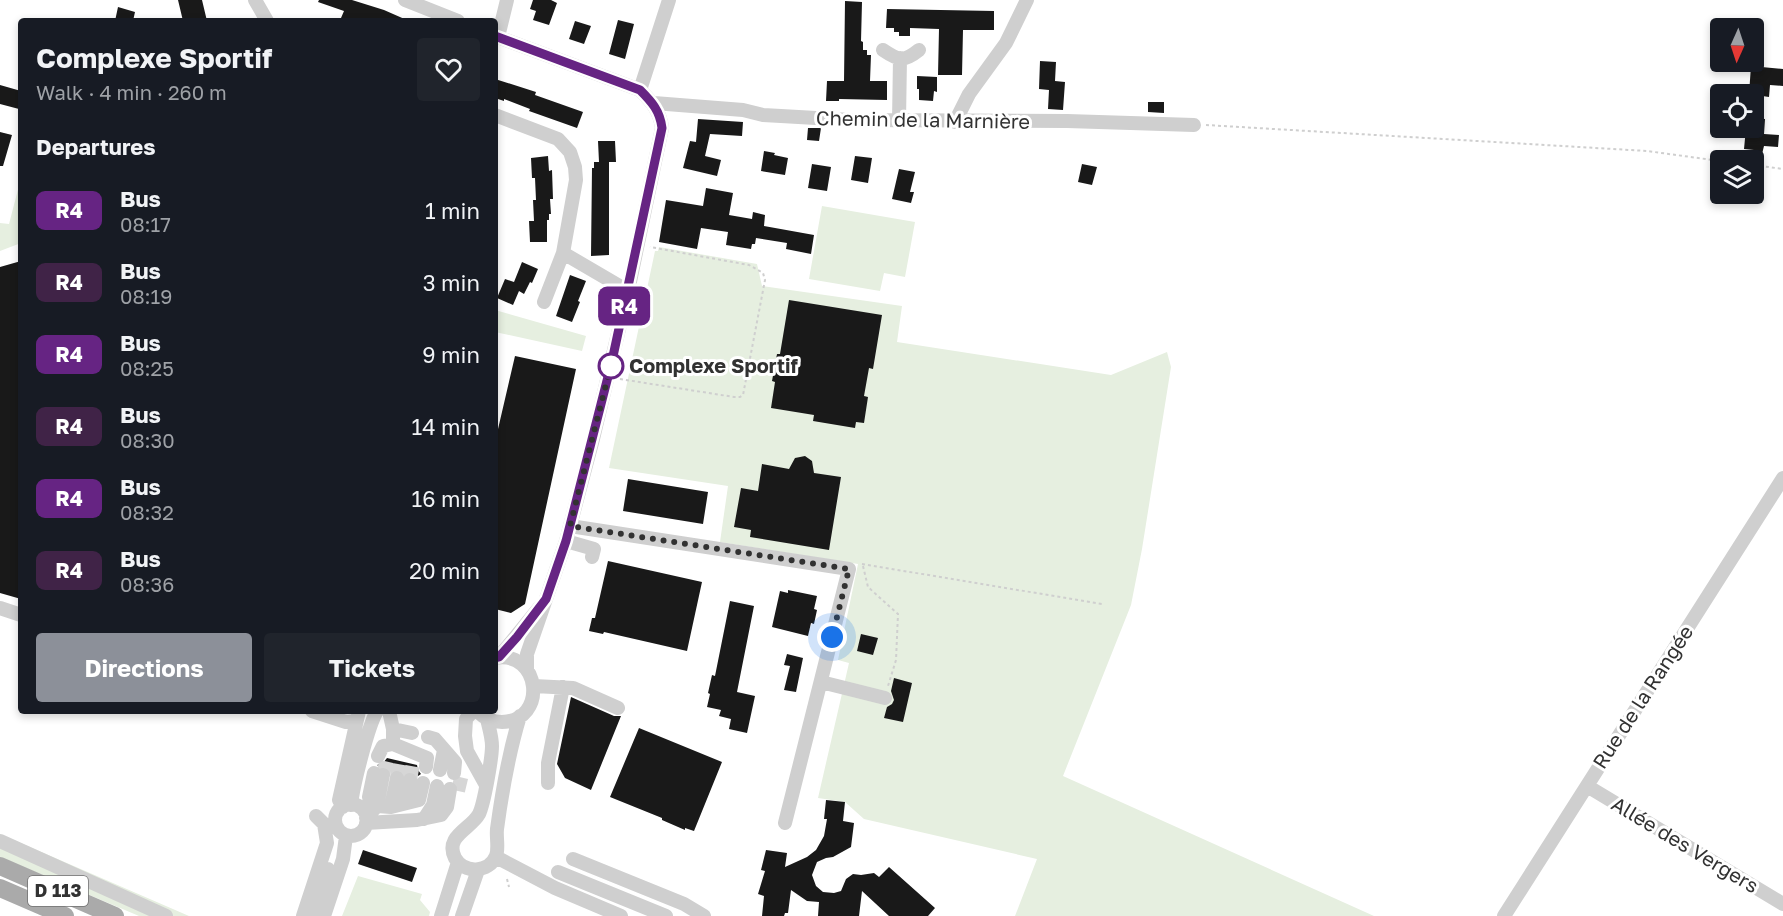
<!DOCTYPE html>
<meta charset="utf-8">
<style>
body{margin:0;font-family:"Golos Text",sans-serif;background:#20242c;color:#f1f3f6;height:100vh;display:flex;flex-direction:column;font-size:22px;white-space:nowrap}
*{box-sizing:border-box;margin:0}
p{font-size:20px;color:#9ea1a6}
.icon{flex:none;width:33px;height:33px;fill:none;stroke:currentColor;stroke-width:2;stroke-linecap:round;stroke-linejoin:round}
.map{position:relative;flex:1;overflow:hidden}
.panel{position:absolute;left:18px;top:18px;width:480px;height:696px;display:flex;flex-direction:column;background:#171b24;border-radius:6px;box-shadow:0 3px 9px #0003}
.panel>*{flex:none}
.badge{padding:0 12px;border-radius:9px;font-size:21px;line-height:39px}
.needle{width:39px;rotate:183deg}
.tools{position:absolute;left:1710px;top:18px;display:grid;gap:12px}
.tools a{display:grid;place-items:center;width:54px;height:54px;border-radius:6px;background:#171b24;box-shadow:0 3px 9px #0003;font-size:30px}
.you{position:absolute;width:30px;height:30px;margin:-15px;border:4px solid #fff;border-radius:50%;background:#1a73e8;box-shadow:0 0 0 9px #1a73e833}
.map>.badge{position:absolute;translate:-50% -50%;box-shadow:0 0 0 3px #fff}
h2{padding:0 18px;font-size:22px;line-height:54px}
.round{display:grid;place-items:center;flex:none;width:63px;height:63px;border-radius:6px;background:#20242c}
.headline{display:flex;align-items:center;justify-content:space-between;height:102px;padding:0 18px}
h1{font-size:28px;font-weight:700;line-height:45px}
.primary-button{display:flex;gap:12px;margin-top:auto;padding:12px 18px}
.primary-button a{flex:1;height:69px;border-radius:6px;background:#8c9099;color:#fff;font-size:24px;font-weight:700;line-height:69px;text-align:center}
.primary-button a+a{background:#20242c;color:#f1f3f6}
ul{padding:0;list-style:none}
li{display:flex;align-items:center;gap:18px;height:72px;padding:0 18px}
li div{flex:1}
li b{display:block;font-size:22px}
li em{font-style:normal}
li .badge{min-width:66px;font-weight:700;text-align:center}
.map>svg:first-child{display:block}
.green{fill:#e6efe0}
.building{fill:#191919}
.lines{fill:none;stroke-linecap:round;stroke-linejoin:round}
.minor-tunnel{stroke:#d6d6d6;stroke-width:14;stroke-dasharray:14 7;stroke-linecap:butt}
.path{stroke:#cfcfcf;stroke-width:2;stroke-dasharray:3 3;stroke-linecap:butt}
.minor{stroke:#cfcfcf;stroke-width:14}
.major{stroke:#aaa;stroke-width:18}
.line-casing{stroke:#fff;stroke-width:14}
.line{stroke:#662483;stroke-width:9}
.walk{stroke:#323232;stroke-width:6;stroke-dasharray:0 10.8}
.stop-dot{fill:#fff;stroke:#662483;stroke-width:3}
.labels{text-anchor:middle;stroke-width:6;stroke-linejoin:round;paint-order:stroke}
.shield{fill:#fff;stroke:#707070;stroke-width:1.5}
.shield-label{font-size:18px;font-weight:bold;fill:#323232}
.street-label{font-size:20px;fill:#323232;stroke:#fff}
.stop-label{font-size:20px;font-weight:bold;fill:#323232;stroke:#fff;text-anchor:start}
</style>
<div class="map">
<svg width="1783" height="916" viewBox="0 0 1783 916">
<rect width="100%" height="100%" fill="#fff"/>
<path class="green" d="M 21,178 L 21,243 L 0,251 L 0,223 L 9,224 Z
M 822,206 L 915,222 L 905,277 L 884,273 L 880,291 L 809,279 Z
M 659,247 L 757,264 L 762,286 L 902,306 L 897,342 L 1111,375 L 1167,352 L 1171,367 L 1142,549 L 1131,605 L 1063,776 L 1374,916 L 1015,916 L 1037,859 L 864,819 L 845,802 L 818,798 L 849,663 L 838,660 L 858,564 L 720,542 L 728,486 L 609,468 L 655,251 L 658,251 Z
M 495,310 L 586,336 L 582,351 L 495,332 Z
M 0,834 L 189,916 L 139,916 L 0,857 Z
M 358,876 L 422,894 L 420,900 L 430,912 L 429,916 L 342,916 Z"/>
<path class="building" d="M 178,0 L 202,0 L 207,21 L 183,21 Z
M 319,0 L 352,0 L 384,10 L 409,21 L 350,21 L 341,18 L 344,11 L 318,2 Z
M 533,0 L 551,0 L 557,3 L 549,25 L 533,20 L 536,11 L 530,9 Z
M 845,1 L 862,2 L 861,41 L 863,42 L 863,50 L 867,50 L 867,55 L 871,55 L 870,81 L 887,81 L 887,100 L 839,99 L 839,101 L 826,101 L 827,81 L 844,81 Z
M 118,7 L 135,12 L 133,21 L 115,21 Z
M 887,9 L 994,11 L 994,30 L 963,30 L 962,75 L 938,75 L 939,29 L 910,28 L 910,36 L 899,36 L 899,32 L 894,32 L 894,28 L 886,28 Z
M 618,20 L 634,24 L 625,59 L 609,54 Z
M 575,21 L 591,26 L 584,44 L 569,39 Z
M 1040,61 L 1056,62 L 1055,81 L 1065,82 L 1063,110 L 1048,109 L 1049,90 L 1039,89 Z
M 1751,66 L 1783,69 L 1783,86 L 1770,85 L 1769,97 L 1749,94 Z
M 917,76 L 937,77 L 937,92 L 934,91 L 933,101 L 919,100 L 919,89 L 917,89 Z
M 495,79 L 536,92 L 535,95 L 583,112 L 577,128 L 529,111 L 530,109 L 504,99 L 504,101 L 495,98 Z
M 0,85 L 21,91 L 19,109 L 0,104 Z
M 1148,102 L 1164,102 L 1164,113 L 1148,112 Z
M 1754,118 L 1765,119 L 1764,134 L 1779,135 L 1778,147 L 1764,146 L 1761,158 L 1754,158 L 1754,150 L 1744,149 L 1746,128 L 1754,128 Z
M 698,119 L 743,122 L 742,136 L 710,134 L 705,156 L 721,160 L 717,176 L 683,168 L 690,141 L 696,142 Z
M 808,128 L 821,128 L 819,141 L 807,140 Z
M 0,132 L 12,135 L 3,166 L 0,166 Z
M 598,141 L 615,141 L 616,162 L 609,162 L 609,255 L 591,256 L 592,168 L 594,168 L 594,162 L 599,162 Z
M 764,151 L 775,153 L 774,155 L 788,158 L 785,175 L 761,171 Z
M 548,156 L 549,171 L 552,170 L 553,199 L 550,199 L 551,214 L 549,214 L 549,220 L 547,220 L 547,242 L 530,242 L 529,221 L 534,221 L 533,200 L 536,200 L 535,178 L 532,178 L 531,158 Z
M 855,156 L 872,158 L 868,183 L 851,180 Z
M 812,164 L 831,167 L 827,191 L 808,188 Z
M 1082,164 L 1097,167 L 1092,185 L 1078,182 Z
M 899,169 L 915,172 L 910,192 L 914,192 L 911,203 L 892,199 Z
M 706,188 L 733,193 L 729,215 L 752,219 L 753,212 L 765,215 L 764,226 L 814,235 L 811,254 L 786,249 L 787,243 L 756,238 L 755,244 L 752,244 L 751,249 L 726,245 L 728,232 L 701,228 L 697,249 L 659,242 L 666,200 L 703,206 Z
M 21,261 L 21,599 L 0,593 L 0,267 Z
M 522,262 L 538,269 L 532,283 L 530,282 L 524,294 L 519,291 L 513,305 L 497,298 L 505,279 L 514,282 Z
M 570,275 L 586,281 L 578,301 L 580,302 L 572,322 L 556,316 Z
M 789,300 L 882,315 L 873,369 L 869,368 L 864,396 L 868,397 L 864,423 L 856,422 L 855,428 L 813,421 L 814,415 L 771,408 L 775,382 L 772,381 L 777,354 L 780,354 Z
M 515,356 L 576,369 L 525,604 L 511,613 L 495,609 L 495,442 Z
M 805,456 L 812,461 L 814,473 L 841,477 L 829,550 L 750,537 L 751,530 L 734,527 L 741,488 L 758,491 L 762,464 L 789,469 L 795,458 Z
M 628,479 L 708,492 L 703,524 L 623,511 Z
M 608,561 L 702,582 L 687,651 L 604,632 L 603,634 L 589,631 L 592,618 L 595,618 Z
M 788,590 L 817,596 L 814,609 L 817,610 L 814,624 L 811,623 L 808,636 L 772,627 L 780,591 L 788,593 Z
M 730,601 L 754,606 L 737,692 L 755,696 L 747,733 L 729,729 L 731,719 L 719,716 L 721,710 L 707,707 L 710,694 L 708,693 L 712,675 L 715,676 Z
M 861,634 L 878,638 L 873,655 L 857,651 Z
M 787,654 L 803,658 L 796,692 L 784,690 L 790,666 L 784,665 Z
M 894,678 L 912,683 L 903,722 L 884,718 L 887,707 L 892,704 L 894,700 L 891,691 Z
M 571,697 L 614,716 L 621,716 L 591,790 L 565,778 L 557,764 Z
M 639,728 L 722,762 L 694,831 L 685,828 L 685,830 L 662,820 L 662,818 L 610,797 Z
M 387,758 L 417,765 L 418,770 L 421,774 L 418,776 L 411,771 L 404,773 L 398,769 L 391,771 L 385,766 L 380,767 L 377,765 L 383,763 Z
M 826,800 L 845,802 L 843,821 L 854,823 L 851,847 L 833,857 L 826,858 L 817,862 L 812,875 L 816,886 L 823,892 L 834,893 L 841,891 L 846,879 L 853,874 L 861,875 L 874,873 L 879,877 L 889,867 L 935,908 L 928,916 L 889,916 L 862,891 L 859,916 L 818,916 L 819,902 L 807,901 L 791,890 L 788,913 L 785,913 L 784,916 L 762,916 L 764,896 L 758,894 L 765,871 L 761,870 L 766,850 L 787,853 L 785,867 L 807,857 L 816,850 L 824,836 L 827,819 L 824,819 Z
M 363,850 L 417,868 L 412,882 L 358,864 Z"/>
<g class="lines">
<path class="minor-tunnel" d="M 383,775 L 387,758
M 397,778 L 400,761
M 410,780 L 413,764
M 458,791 L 462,774"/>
<path class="path" d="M 1206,125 L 1647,151 L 1720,161
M 1754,165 L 1783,169
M 620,379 L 734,397 L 740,397 L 743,395 L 765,280 L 763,273 L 749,265 L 650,247
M 862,564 L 1102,604
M 863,566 L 868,587 L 898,614 L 896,660 L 888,686
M 507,879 L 509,887"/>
<path class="minor" d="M 255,0 L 267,21
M 405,0 L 458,21
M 495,36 L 640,90 C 652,102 660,111 662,128 L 628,291 L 593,439 L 566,541 L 527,654 L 527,670
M 498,37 L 507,0
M 883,50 C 899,61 904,62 919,50
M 640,90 L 669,0
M 654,103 L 743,110 L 763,115 L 781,116 L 851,120 L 1067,121 L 1194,125
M 495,115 L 558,139 L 570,152 L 575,167 L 576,180 L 563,253 L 544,302
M 899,121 L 900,58
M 955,122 L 969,94 L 1006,43 L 1027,0
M 563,253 L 628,291
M 570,526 L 849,569 L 785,823
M 566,541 L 594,549 L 592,557
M 0,608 L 21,615
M 499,657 L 539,608
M 821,682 L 885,698
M 534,686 L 573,688 L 618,708
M 312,711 L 346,722 L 356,721
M 389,711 L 393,729 L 412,733
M 473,711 L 466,719 L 465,736 L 467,751 L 486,785
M 477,711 C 484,718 492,722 502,722 C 548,721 541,650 495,658
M 487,719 C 489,728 492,737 492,746 C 492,758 484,804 479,814 C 471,829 444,836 455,858 C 464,874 489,873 496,856 C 499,848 496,838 497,829 C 502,792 509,752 520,716
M 393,729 L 393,744 L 427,758 L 426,767
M 428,737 L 435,739 L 455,762 L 454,773
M 378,756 L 383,746 L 393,744
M 440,770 L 444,750
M 374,773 L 369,797 L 377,806
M 548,783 L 548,763 L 563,687
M 1587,786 L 1783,904
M 405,803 L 410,780
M335 820a16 16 0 1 1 32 0a16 16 0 1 1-32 0Z
M 351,805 C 353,786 368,726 377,711
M 377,806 L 383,775
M 343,807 L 339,800 L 359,711
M 391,807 L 419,800 L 423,783
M 366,818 L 377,806 L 391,807 L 397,778
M 424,819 L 433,805 L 437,786
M 366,823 L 417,820 L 441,815 L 447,807 L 450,789
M 0,841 L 166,916
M 496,857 L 555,888 L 621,916
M 573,859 L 684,904 L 704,916
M 558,872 L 666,916
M 303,916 L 327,843 L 324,824 L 316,816
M 314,916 L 328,869
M 324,916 L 343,859 L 346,836
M 441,916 L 458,862
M 462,916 L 478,870
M 1504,916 L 1783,478"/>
<path class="major" d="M 0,866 L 115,916
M 0,888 L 65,916"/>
</g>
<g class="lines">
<defs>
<path id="line" d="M 495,36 L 640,90 C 652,102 660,111 662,128 L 612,361 L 566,541 L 546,599 L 517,637 L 499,657 L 495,658"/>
</defs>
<use href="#line" class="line-casing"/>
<use href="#line" class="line"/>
<path class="walk" d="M 611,366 L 612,361 L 570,526 L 849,569 L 832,637"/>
</g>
<circle class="stop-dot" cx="611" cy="366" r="12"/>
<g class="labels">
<rect class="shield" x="28" y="876" width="60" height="30" rx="4.5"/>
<g class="shield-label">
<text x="58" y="897">D 113</text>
</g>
<g class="street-label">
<text transform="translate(923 120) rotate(1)" y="7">Chemin de la Marnière</text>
<text transform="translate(1643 697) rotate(-57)" y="7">Rue de la Rangée</text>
<text transform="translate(1685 845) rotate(31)" y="7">Allée des Vergers</text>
</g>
<g class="stop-label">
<text x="629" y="373">Complexe Sportif</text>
</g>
</g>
</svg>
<div class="tools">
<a><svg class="needle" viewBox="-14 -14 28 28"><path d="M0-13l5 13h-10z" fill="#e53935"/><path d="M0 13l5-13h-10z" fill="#9ea1a6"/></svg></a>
<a><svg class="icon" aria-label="locate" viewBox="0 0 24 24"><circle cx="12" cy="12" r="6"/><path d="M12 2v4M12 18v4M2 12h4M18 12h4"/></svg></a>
<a><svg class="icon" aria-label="layers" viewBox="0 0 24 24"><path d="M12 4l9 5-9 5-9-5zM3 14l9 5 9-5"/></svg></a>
</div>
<div class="you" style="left:832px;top:637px"></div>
<b class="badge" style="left:624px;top:306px;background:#662483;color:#fff">R4</b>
<section class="panel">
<div class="headline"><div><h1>Complexe Sportif</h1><p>Walk · 4 min · 260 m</p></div><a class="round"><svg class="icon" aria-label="heart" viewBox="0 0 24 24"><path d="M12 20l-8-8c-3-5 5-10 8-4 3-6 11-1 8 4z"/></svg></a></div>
<h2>Departures</h2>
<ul>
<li><span class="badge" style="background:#662483;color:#fff">R4</span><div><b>Bus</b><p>08:17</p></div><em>1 min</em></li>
<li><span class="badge" style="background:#402347;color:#fff">R4</span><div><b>Bus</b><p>08:19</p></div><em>3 min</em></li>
<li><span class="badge" style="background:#662483;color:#fff">R4</span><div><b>Bus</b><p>08:25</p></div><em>9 min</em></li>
<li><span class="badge" style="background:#402347;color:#fff">R4</span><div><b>Bus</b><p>08:30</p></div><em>14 min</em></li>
<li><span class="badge" style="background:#662483;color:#fff">R4</span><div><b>Bus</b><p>08:32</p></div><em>16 min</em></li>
<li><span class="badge" style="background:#402347;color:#fff">R4</span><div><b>Bus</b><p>08:36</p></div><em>20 min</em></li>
</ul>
<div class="primary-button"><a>Directions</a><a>Tickets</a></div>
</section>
</div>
